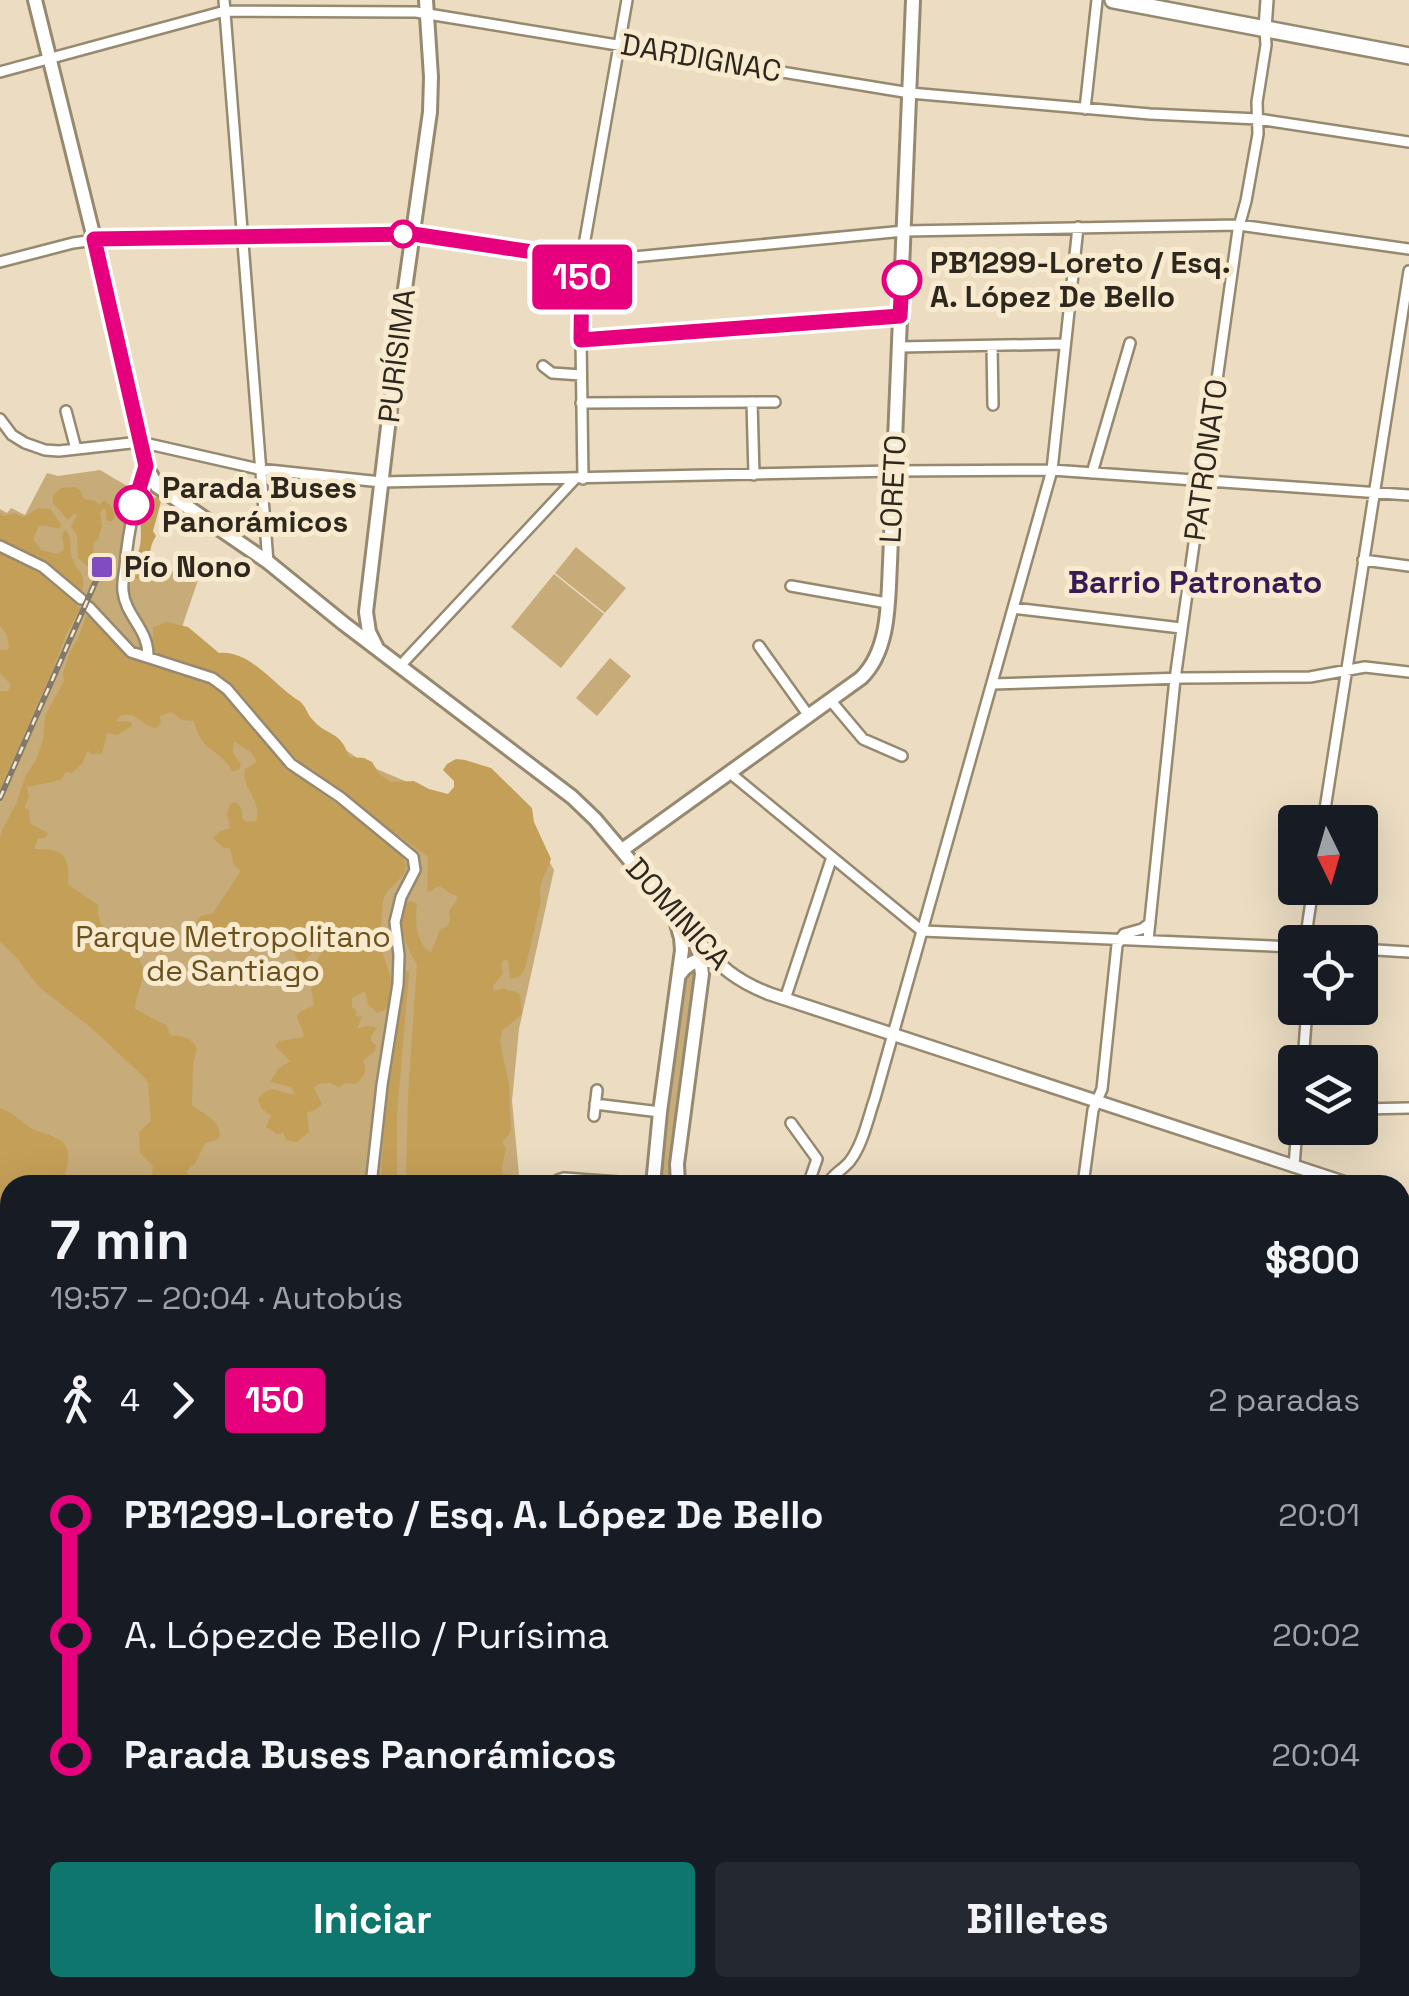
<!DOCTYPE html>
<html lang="es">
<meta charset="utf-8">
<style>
body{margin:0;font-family:"Space Grotesk",sans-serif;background:#242831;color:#f1f3f6;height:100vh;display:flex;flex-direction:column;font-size:38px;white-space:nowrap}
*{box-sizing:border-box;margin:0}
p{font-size:32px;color:#9ea1a6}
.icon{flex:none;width:55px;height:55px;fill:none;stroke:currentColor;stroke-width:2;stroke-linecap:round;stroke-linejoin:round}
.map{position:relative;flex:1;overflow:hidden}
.side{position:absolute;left:0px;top:1175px;width:1410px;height:822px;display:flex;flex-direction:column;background:#171b24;border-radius:30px 30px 0 0;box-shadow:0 10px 40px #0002}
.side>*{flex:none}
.badge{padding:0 20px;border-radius:8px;font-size:35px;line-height:65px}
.needle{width:65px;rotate:175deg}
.fabs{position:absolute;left:1278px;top:805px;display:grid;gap:20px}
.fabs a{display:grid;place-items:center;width:100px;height:100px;border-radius:10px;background:#171b24;box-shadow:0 10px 40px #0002;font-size:50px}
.map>.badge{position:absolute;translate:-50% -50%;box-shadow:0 0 0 5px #fff}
.legs{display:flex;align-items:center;gap:15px;height:110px;padding:0 50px;font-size:32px}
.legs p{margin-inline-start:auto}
.summary{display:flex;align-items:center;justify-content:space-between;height:170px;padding:0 50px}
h1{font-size:55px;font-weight:700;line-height:75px}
.action{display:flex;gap:20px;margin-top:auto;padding:20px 50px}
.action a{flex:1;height:115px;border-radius:10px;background:#0f766e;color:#fff;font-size:40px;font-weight:700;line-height:115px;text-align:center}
.action a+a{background:#242831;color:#f1f3f6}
ul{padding:0 50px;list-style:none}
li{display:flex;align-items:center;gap:35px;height:120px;font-size:38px}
li i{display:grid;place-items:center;width:15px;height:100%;margin:0 12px;background:currentColor}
li i::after{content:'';width:25px;height:25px;margin:-12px;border:8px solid;border-radius:50%;background:#171b24}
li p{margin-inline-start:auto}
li:first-child i{background:linear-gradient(#0000 50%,currentColor 0)}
li:last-child i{background:linear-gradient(currentColor 50%,#0000 0)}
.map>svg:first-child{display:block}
.green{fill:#c7ac79}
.forest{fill:#c49f58}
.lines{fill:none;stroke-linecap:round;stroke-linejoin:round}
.minor-casing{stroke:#968970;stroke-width:14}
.tertiary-casing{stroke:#968970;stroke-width:16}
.secondary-casing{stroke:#968970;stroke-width:18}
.primary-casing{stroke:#968970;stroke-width:20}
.minor{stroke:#fff;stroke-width:9}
.tertiary{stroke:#fff;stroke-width:11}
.secondary{stroke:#fff;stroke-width:12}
.primary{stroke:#fff;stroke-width:15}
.rail-casing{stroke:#837968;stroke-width:6}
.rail{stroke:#f8eacf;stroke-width:2.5;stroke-dasharray:8;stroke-linecap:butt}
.line-1-casing{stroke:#fff;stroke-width:22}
.line-1{stroke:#e6007e;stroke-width:15}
.stop-1-dot{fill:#fff;stroke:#e6007e;stroke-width:5}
.poi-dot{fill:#814bc2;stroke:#f8eacf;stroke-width:4}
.labels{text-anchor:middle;stroke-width:10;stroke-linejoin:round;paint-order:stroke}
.street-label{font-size:30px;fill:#2d271d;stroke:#f8eacf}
.stop-label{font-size:30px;font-weight:bold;fill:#2d271d;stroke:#f8eacf;text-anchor:start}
.poi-label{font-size:30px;font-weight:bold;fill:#2d271d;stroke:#f8eacf;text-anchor:start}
.park-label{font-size:30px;fill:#6b511c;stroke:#f8eacf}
.neighbourhood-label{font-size:32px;font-weight:bold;fill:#361b55;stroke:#f8eacf}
</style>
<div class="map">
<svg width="1409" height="1996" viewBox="0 0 1409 1996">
<rect width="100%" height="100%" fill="#ebdcc2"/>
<path class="green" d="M 100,470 L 134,490 L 131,505 L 137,506 L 133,558 L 198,580 L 180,633 L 367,765 L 529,833 L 538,841 L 554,870 L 519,1029 L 512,1101 L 520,1185 L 10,1185 L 10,1988 L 842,1988 L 845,1996 L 0,1996 L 0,509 L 7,513 L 11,508 L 25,515 L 47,473 L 58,476 Z
M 576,547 L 626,588 L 605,613 L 555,573 Z
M 554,574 L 604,614 L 561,668 L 511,627 Z
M 610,658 L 631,676 L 597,716 L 576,698 Z
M 699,965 L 675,1183 L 659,1181 L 681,982 L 684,973 Z
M 1409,1836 L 1409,1996 L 1351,1996 L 1352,1988 L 1400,1988 L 1400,1847 Z"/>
<path class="forest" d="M 74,487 L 80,490 L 84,499 L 96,501 L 99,505 L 105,500 L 112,508 L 115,517 L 112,521 L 108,521 L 106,518 L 106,509 L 103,509 L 100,512 L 102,527 L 98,539 L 93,543 L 94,549 L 88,567 L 78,558 L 77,535 L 71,527 L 77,515 L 74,514 L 68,520 L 53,503 L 53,495 L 61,488 Z
M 160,496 L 162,498 L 153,531 L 156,536 C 145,553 155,562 140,579 L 132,579 C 129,565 137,559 140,546 C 144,525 132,503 160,496 Z
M 38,508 L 50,509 L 61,524 L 60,528 C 52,529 48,524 39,526 L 33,539 L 41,550 L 58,554 L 64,549 L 62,533 L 66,530 C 74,543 68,545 72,557 C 76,573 87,570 82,592 L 78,592 C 55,568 31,553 0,541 L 0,513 L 4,516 L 14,513 L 24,517 Z
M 0,550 L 37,569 L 77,605 L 80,609 L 66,635 L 51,674 L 0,789 L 0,691 L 8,691 L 11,685 L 0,673 L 0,650 L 7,650 L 9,647 L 7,635 L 0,626 Z
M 92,615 L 127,654 L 214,686 L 236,707 L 260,738 L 296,774 L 400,851 L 406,865 L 404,874 L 387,892 L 383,900 L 381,928 L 380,945 L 391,978 L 389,1008 L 377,1013 L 368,1004 L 365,991 L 352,998 L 352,1007 L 357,1011 L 355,1016 L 362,1017 L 357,1029 L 367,1026 L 377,1027 L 371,1036 L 371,1041 L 376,1045 L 375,1051 L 363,1061 C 368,1072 364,1076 356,1084 L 346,1083 L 339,1087 L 329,1083 L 318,1084 L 314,1088 L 322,1104 L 314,1111 L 307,1112 L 309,1132 L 297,1142 L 286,1140 L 283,1133 L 277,1134 L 266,1127 L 271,1116 L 261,1108 L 258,1098 C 274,1081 277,1094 294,1094 L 292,1087 L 270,1082 L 278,1069 L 290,1061 L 275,1046 L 279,1041 L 304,1037 C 302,1017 284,1017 314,1006 L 311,988 L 319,979 L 316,962 L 327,943 L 317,948 L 303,962 L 298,961 L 291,948 L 292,939 L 288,936 L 283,945 L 271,949 L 265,946 L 254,951 L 243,949 L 242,940 L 237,934 L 221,934 L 210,941 C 200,938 197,934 195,924 L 201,916 L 213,913 L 241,871 L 234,865 L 230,848 L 224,848 L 213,838 L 220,831 L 230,828 L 227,813 L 230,804 L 236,802 L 242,810 L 242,818 L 246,822 L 256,821 C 263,800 241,789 245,769 L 257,762 L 252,753 L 234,741 L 233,753 L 241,764 L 239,770 L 232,771 C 220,748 200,752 194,721 L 182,720 L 171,712 L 160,716 L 161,723 L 156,728 C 138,725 137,708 118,717 L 117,721 L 131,722 L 132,726 L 117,735 L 107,733 L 102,754 L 91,754 L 88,750 L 82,764 L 72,773 L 66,772 L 61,780 L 27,787 L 29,797 L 24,808 L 29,810 L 30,823 L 48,833 L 45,838 L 38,839 L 34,849 C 63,849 70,854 68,884 L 98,905 C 98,910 98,916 100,921 C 107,943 140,944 143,969 C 144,984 135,995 135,1009 L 166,1025 L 171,1036 C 183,1035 191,1038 197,1048 L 193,1065 L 192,1105 C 204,1115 223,1120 219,1139 L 205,1143 L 196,1162 L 188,1170 L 186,1185 L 147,1185 L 152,1176 L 153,1166 L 140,1153 L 139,1132 L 151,1121 L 148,1083 L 143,1076 L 89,1026 L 39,987 L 15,956 L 0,942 L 0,839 L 3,828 L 16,804 L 26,775 L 36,760 L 43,740 L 45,716 L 64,681 L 63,672 L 70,652 L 79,636 L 86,616 Z
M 167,622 L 188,627 L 219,653 C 248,650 270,680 292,696 C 299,702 298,698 304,706 C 307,710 308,715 312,719 C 328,738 340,729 349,757 L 364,758 L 372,762 L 380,775 L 392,782 L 414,781 L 429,789 L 448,794 L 454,787 L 454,781 L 443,770 L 447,764 L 456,759 L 465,760 L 491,768 L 532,808 L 534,822 L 551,859 C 546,875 537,882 541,901 L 525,969 L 519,977 L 510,979 L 508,961 L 504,960 L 501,964 L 503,973 L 493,986 L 493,991 L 504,988 L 509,991 L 513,991 L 520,994 L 522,1014 L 502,1031 L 500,1042 L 509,1084 L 511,1129 L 508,1136 L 502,1142 L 506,1148 L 502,1167 L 503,1174 L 513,1175 L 522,1185 L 406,1185 L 408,1095 L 417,964 C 404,943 399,927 403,903 L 412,901 L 417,904 C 415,922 415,941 431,953 L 440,929 L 447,927 L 450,919 L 449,911 L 456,902 L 457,896 C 449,895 446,888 438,886 L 431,891 L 427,892 L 428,857 L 302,764 L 259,719 L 245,699 L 235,690 L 209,673 L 179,660 L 166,660 L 157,655 L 153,646 L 153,627 Z
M 402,967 L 409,973 L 397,1115 L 397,1185 L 380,1185 L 386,1106 Z
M 0,1108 C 12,1112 18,1119 28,1126 C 39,1135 65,1134 68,1152 C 70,1163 63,1174 66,1185 L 10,1185 L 10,1342 L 0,1349 L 0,1256 L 6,1225 L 0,1219 Z
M 43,1988 L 464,1988 L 467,1996 L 339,1996 L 336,1993 L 328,1996 L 47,1996 Z"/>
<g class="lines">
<defs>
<path id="minor" d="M 224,0 L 268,562
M 0,72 L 225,11 L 416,12 L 910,93 L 1150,114 L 1258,119 L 1409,142
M 1085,109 L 1097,0
M 0,262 L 73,243 L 110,238 L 413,233 L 592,261 L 904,231 L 1239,225 L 1409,249
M 581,340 L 901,316
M 992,346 L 993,405
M 899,347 L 1065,344
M 543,366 L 552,373 L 581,375
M 752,402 L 754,475
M 581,403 L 775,402
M 66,411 L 76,449
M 0,419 L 12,435 L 25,443 L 45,450 L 59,451 L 140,442 L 259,469 L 381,482 L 894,471 L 1052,470 L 1409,495
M 146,466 C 135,499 128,532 125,567 C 124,575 122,584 123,591 C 125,616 149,629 148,657
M 1092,473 L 1130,343
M 583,479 L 581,340 L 583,251 L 627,0
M 0,546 L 43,567 L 81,599
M 1363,560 L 1409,566
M 791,586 L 887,603
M 89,607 L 131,652 L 212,678 L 227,689 L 291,764 L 340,797 L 413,857 L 415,870 L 401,897 L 395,922 L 399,955 L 398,984 L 382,1085 L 371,1185
M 1013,608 L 1181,628
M 759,646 L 809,716
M 400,666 L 574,480
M 992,684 L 1183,678 L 1310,677 L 1365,667 L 1409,672
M 831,701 L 863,739 L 902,756
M 730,773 L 922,931 L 1295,947
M 1323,822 L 1409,271
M 1148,940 L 1175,679 L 1238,230 L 1246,201 L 1258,134 L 1257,102 L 1266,45 L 1265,28
M 1305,942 L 1313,888
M 1360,949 L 1409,952
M 785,999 L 832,857
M 1303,1062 L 1307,1008
M 595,1104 L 660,1112
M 1360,1109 L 1409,1108
M 594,1116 L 597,1090
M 791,1123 L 817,1159
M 1294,1166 L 1297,1128
M 556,1185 L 558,1180 L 564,1178 L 660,1185
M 808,1185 L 817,1159
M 827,1185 C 833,1173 842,1171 850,1161 C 863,1144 868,1118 875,1098 L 1052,470 L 1078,227
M 1083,1185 L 1093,1110 L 1102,1089 L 1117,945 L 1124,934 L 1142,929 L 1150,923
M 474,1988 L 479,1996
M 1057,1996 L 1058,1988
M 1123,1996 L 1124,1988"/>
<path id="tertiary" d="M 1265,28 L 1267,0
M 696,939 C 719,966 736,981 770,994 L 1352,1185
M 1400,1200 L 1409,1203"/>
<path id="secondary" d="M 35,0 L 92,230 L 146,466 L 157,486 L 268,562 L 343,623 L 572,797 L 595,819 L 693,935 L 699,951 L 702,974 L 677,1164 L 678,1185
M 376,646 L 369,632 L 366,612 L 401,317 L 430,112 L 431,77 L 426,0
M 622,850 L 861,678 C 890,650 888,601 890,563 L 913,0
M 680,974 C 689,961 701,957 716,963
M 653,1185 L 660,1112 L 682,950 L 681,938 L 676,920
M 1400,1717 L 1409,1717
M 850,1988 L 853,1996
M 873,1988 L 876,1996"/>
<path id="primary" d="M 1113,0 L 1409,56
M 1400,1542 L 1409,1484
M 1324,1996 L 1326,1988
M 1337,1996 L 1338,1988"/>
</defs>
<use href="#minor" class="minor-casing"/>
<use href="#tertiary" class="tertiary-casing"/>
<use href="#secondary" class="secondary-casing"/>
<use href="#primary" class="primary-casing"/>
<use href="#minor" class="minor"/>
<use href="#tertiary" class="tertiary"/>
<use href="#secondary" class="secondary"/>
<use href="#primary" class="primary"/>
<defs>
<path id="rail" d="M 0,798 L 102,567"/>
</defs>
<use href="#rail" class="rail-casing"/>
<use href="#rail" class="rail"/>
</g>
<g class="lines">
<defs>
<path id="line-1" d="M 134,505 L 146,466 L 94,239 L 413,234 L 573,258 L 582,261 L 581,340 L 900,316 L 902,280"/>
</defs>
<use href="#line-1" class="line-1-casing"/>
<use href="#line-1" class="line-1"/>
</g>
<g class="stop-1-dot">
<circle cx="403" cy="234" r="12"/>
<circle cx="902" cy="280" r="18"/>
<circle cx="134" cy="505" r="18"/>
</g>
<rect class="poi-dot" x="90" y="555" width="24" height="24" rx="5"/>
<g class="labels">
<g class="street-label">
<text transform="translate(701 58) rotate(10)" y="10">DARDIGNAC</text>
<text transform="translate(397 356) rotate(-83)" y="10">PURÍSIMA</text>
<text transform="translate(1206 460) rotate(-82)" y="10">PATRONATO</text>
<text transform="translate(893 489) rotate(-87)" y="10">LORETO</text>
<text transform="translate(678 914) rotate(48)" y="10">DOMINICA</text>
</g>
<g class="stop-label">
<text x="930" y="273">PB1299-Loreto / Esq.<tspan x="930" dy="34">A. López De Bello</tspan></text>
<text x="162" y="498">Parada Buses<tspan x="162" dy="34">Panorámicos</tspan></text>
</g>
<g class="poi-label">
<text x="124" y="577">Pío Nono</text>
</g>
<g class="park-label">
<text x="233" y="947">Parque Metropolitano<tspan x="233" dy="34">de Santiago</tspan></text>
</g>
<g class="neighbourhood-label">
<text x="1195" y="593">Barrio Patronato</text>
</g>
</g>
</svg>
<div class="fabs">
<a><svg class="needle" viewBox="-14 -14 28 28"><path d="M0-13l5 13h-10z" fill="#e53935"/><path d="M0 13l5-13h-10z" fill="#9ea1a6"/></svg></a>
<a><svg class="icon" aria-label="locate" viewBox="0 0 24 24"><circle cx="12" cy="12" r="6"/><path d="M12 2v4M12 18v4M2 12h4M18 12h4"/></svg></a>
<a><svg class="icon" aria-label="layers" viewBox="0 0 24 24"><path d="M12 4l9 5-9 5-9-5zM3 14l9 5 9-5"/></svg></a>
</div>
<b class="badge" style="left:582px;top:277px;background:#e6007e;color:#fff">150</b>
<section class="side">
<div class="summary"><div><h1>7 min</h1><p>19:57 – 20:04 · Autobús</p></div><b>$800</b></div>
<div class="legs"><svg class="icon" aria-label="walk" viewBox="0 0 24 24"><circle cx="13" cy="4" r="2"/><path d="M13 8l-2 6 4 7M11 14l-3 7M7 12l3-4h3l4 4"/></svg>4<svg class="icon" aria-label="forward" viewBox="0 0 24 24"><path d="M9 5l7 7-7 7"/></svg><b class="badge" style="background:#e6007e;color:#fff">150</b><p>2 paradas</p></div>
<ul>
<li><i style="color:#e6007e"></i><b>PB1299-Loreto / Esq. A. López De Bello</b><p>20:01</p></li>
<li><i style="color:#e6007e"></i><span>A. Lópezde Bello / Purísima</span><p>20:02</p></li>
<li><i style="color:#e6007e"></i><b>Parada Buses Panorámicos</b><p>20:04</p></li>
</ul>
<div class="action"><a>Iniciar</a><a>Billetes</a></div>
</section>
</div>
